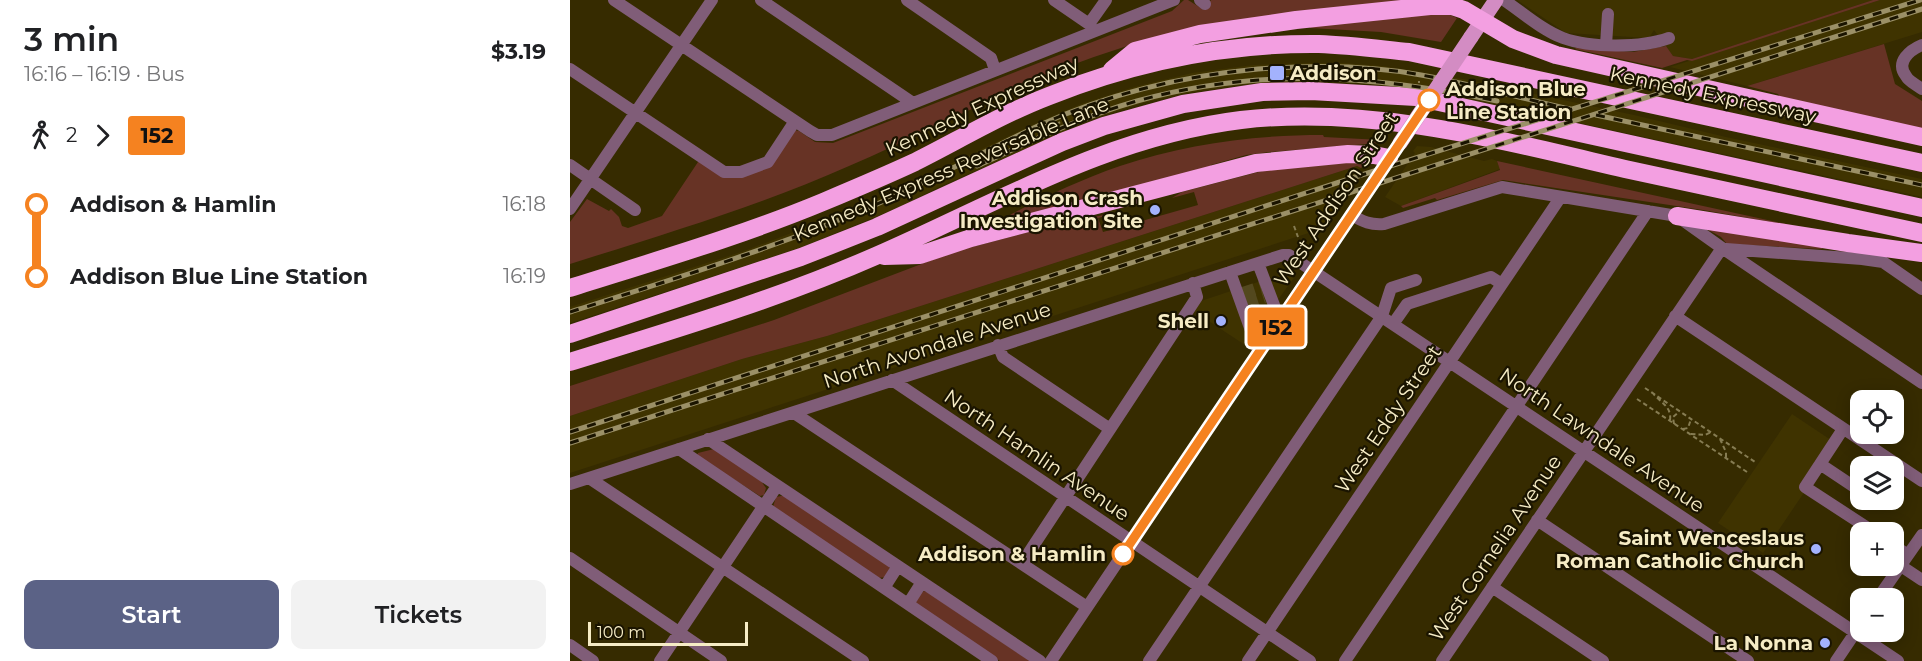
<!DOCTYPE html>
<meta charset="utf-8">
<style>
body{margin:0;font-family:Montserrat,sans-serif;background:#f2f2f2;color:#202124;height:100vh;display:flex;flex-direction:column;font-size:22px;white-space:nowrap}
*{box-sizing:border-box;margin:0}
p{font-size:20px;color:#757577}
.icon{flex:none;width:33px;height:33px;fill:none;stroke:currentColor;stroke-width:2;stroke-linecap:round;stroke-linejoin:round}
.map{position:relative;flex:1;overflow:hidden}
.panel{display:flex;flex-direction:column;background:#fff;width:570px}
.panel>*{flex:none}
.badge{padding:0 12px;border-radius:4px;font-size:21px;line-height:39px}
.buttons{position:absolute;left:1280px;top:390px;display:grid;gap:12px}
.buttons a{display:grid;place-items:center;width:54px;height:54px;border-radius:12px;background:#fff;box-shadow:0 3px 15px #0003;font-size:30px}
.scale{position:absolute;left:18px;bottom:15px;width:160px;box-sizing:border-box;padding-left:6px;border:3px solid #f6ecc5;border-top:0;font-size:16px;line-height:21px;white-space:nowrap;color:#f6ecc5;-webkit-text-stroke:4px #1a1400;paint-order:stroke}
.map>.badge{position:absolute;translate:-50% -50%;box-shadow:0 0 0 3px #fff}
.legs{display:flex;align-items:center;gap:9px;height:66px;padding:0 24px;font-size:20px}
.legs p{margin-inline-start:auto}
.overview{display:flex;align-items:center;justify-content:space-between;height:102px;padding:0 24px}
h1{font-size:33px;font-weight:600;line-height:45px}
.cta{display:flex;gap:12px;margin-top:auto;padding:12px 24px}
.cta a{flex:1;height:69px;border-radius:12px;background:#5b6286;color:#fff;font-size:24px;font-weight:600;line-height:69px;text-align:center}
.cta a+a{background:#f2f2f2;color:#202124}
ul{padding:0 24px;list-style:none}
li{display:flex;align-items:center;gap:21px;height:72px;font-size:22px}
li i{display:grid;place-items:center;width:9px;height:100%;margin:0 8px;background:currentColor}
li i::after{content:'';width:15px;height:15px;margin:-8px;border:4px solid;border-radius:50%;background:#fff}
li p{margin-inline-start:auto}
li:first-child i{background:linear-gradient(#0000 50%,currentColor 0)}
li:last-child i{background:linear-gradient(currentColor 50%,#0000 0)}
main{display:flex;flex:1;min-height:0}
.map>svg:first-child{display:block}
.built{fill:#3f3300}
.green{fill:#673325}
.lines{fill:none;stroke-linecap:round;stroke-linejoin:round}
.minor-tunnel{stroke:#53481e;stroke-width:12;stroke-dasharray:12 6;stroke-linecap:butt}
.path{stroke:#867c52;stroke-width:2;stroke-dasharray:4.5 3;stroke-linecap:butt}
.minor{stroke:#805d78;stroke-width:12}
.major{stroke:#d38cc3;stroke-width:15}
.highway{stroke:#f39fe1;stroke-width:18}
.rail-casing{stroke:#9b9067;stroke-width:5}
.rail{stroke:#1a1400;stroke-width:3;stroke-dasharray:9;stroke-linecap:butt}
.major-bridge{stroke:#d38cc3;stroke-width:15}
.line-1-casing{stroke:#fff;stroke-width:14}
.line-1{stroke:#f58220;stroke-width:9}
.poi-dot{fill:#a3b2fd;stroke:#1a1400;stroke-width:2}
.stop-1-dot{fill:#fff;stroke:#f58220;stroke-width:3}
.labels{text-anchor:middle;stroke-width:4.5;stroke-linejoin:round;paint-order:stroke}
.poi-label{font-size:20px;font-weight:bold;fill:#f6ecc5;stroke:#1a1400;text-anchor:end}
.stop-label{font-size:20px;font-weight:bold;fill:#f6ecc5;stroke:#1a1400;text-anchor:start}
.street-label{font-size:20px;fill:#f6ecc5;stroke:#1a1400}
</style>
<main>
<section class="panel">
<div class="overview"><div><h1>3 min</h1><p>16:16 – 16:19 · Bus</p></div><b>$3.19</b></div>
<div class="legs"><svg class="icon" aria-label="walk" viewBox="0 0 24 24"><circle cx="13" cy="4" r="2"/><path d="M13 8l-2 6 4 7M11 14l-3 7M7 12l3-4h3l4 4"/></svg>2<svg class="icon" aria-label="forward" viewBox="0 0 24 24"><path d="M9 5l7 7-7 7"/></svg><b class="badge" style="background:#f58220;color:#111">152</b></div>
<ul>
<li><i style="color:#f58220"></i><b>Addison &amp; Hamlin</b><p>16:18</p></li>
<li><i style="color:#f58220"></i><b>Addison Blue Line Station</b><p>16:19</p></li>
</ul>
<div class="cta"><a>Start</a><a>Tickets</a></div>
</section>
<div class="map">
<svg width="1352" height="661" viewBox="0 0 1352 661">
<rect width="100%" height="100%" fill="#362b00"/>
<path class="built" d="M 947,0 L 1303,0 L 1122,59 L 1103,56 L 1084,30 L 1079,38 L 996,33 Z
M 1310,0 L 1352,0 L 1352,32 L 1177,86 L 1100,67 Z
M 737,63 L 773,63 L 813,66 L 899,80 L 1064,115 L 1156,137 L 1352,179 L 1352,197 L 885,96 L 808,85 L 765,81 L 671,85 L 618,93 L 573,103 L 518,121 L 369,187 L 327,208 L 229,248 L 0,323 L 0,307 L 174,251 L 292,206 L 460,126 L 511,104 L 564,87 L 622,73 L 683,65 Z
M 847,146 L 861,147 L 914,161 L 922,159 L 927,161 L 930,169 L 831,206 L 815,197 L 845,153 L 843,151 Z
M 787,166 L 791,168 L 788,170 L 759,213 L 761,215 L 751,229 L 0,473 L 0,416 L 172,359 L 257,336 Z
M 721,271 L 726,275 L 675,345 L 622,310 L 628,302 Z
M 1222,414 L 1267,444 L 1193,553 L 1148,523 Z"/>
<path class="green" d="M 614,0 L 618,0 L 634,10 L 641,0 L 857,0 L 571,42 C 468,71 376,124 279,166 C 189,206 94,234 0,264 L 0,222 L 17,199 L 39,211 L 41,209 L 49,217 L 52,226 L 58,228 L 92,216 L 130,159 L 178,173 L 224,130 L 229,131 L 245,142 L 263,143 L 602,11 Z
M 1303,0 L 1310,0 L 1122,61 L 1117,60 L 1092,68 L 1005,49 L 1006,48 L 1063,52 L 1096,46 L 1103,56 L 1122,59 Z
M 853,13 L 880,15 L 887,18 L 871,42 L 811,32 L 740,28 L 740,24 Z
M 1314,44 L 1325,84 L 1352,101 L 1352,130 L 1210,97 L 1208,94 L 1177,86 Z
M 753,135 L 754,137 L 811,140 L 809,143 L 699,152 L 676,155 L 641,165 L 641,168 L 416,227 C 459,205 503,182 550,166 C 615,144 684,135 753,135 Z
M 927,161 L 1225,226 L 1133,210 L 933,180 L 867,200 L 865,198 L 833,208 L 831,206 L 930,170 Z
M 789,162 L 793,166 L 791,168 L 787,166 L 257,336 L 172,359 L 0,416 L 0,386 L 204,320 L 383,252 L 478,227 L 538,214 L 540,215 L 528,218 L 533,232 L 628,205 L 624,192 L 602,198 L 612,192 L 700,169 Z
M 1135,228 L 1253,245 L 1252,249 L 1157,244 L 1151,237 Z
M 144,449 L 191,481 L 196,488 L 194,495 L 190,496 L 127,456 L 128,453 Z
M 211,496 L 215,496 L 319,566 L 320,570 L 316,577 L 308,578 L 203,507 L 206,497 Z
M 354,591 L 357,592 L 460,661 L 430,661 L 349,607 L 346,603 L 347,596 Z"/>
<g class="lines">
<path class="minor-tunnel" d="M 673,293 L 691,287
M 676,303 L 694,297
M 680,314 L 697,308"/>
<path class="path" d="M 848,82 L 850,82
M 486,124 L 498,119
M 724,226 L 728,237
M 1075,388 L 1185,462
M 1082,392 C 1089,402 1102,406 1100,420
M 1067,399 L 1177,472
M 1104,424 L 1103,417 L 1109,412
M 1113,429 L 1118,428 L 1121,419
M 1121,434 L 1135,435 L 1141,432
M 1150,439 L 1156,452 L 1156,458"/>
<path class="minor" d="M 44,0 L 240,131 L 247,135 L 262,135 L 604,0
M 191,0 L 343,103
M 337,0 L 421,58 L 425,70
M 484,0 L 519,24
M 630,0 L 635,4
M 934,0 C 953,13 972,30 993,38 C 1020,48 1072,48 1099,38
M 519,24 L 536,0
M 1036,45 L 1038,14
M 1352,45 C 1340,50 1325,62 1336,76 C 1339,82 1347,85 1352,89
M 0,69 L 154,172 L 171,172 L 198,162 L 225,121
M 0,165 L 65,210
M 0,209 L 142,0
M 782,215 C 793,222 801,225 814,224 L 932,187 L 1107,216 L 1152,248 L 1352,383
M 1156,249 L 1292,259 L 1313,262 L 1352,289
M 688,263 L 710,321
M 660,272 L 689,353
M 1105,316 L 1352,481
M 823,324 L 837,304 L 921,277 L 932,284
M 428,345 L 433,357 L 540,429
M 322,380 L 740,661
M 224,413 L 517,607
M 1273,429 L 1235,487 L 1304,532
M 138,439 L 470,661
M 109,449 L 422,661
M 1250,464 L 1286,488
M 19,478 L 293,661
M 0,484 L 713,255 L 719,255 L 1328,661
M 967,520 L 1178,661
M 1323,545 L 1338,555
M 0,558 L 151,661
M 452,563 L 627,297 L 623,283
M 1331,566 L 1352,580
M 922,587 L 1033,661
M 314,588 L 328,566
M 1308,598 L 1352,535
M 338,604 L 352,582
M 0,645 L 23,661
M 90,661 L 207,486
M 481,661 L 819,158
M 579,661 L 812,316 L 821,288 L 846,280
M 678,661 L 990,198
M 775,661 L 1078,211
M 872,661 L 1152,248
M 1266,661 L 1289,627"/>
<path class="major" d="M 901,37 L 926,0"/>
<path class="highway" d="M 542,70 L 565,51 L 630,34 L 726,20 L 860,6 L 882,6 L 894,10 L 943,39 L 986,55 L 1352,137
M 1107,216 L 1278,243 L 1352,253
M 314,256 L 350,255 L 401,238 L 686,163 L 778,154 L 804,155 L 819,158
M 0,288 C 85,261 171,236 253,202 C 284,189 315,176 345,162 C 389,140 432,114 479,96 C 564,62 656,43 749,44 C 779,45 809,49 839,52 L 1352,163
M 0,334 L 231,257 L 307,227 L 492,142 L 534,126 L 613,104 L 692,92 L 741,91 L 846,97 L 1352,208
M 0,362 C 103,330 208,299 308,255 C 427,203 539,136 671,120 C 800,105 930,140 1055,169 C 1154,191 1253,212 1352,233"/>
<defs>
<path id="rail" d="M 1026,115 L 1352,185
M 407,166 C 459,142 511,117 567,101 C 690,67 804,75 927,101
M 0,312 C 101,280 201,249 298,208 C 357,183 412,152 470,125 C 538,94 612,76 688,69 C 740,65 799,65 851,75 C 901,84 950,98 1000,109
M 0,432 L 782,178 L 1350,0
M 0,443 L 1352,9"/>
</defs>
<use href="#rail" class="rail-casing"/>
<use href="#rail" class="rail"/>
<path class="major-bridge" d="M 830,143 L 901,37"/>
</g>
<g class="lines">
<defs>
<path id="line-1" d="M 553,554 L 859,100"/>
</defs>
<use href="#line-1" class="line-1-casing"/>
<use href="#line-1" class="line-1"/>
</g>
<g class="poi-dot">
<rect x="699" y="65" width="16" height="16" rx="3"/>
<circle cx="585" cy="210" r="6"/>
<circle cx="651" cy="321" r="6"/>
<circle cx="1246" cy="549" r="6"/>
<circle cx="1255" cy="643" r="6"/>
</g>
<g class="stop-1-dot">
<circle cx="859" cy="100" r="10"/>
<circle cx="553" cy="554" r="10"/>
</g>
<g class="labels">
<g class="poi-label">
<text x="720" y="80" text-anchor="start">Addison</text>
<text x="573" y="205">Addison Crash<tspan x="573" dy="23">Investigation Site</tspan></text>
<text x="639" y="328">Shell</text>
<text x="1234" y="545">Saint Wenceslaus<tspan x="1234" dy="23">Roman Catholic Church</tspan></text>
<text x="1243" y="650">La Nonna</text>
</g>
<g class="stop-label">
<text x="876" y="96">Addison Blue<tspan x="876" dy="23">Line Station</tspan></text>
<text x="536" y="561" text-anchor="end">Addison &amp; Hamlin</text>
</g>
<g class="street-label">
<text transform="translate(1143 95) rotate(12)" y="7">Kennedy Expressway</text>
<text transform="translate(412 106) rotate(-25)" y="7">Kennedy Expressway</text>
<text transform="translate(381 169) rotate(-23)" y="7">Kennedy Express Reversable Lane</text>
<text transform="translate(766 199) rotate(-56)" y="7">West Addison Street</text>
<text transform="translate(367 345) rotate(-18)" y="7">North Avondale Avenue</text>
<text transform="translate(818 419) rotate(-56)" y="7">West Eddy Street</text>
<text transform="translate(1032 440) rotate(34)" y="7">North Lawndale Avenue</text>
<text transform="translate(467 455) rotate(34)" y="7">North Hamlin Avenue</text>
<text transform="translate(925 548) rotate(-56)" y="7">West Cornelia Avenue</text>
</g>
</g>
</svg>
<div class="buttons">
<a><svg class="icon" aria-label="locate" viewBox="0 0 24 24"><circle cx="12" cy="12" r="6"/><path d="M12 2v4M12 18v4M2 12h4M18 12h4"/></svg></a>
<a><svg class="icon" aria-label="layers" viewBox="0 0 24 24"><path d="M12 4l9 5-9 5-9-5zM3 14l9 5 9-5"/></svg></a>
<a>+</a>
<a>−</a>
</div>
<div class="scale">100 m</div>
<b class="badge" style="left:706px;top:327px;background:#f58220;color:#111">152</b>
</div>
</main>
